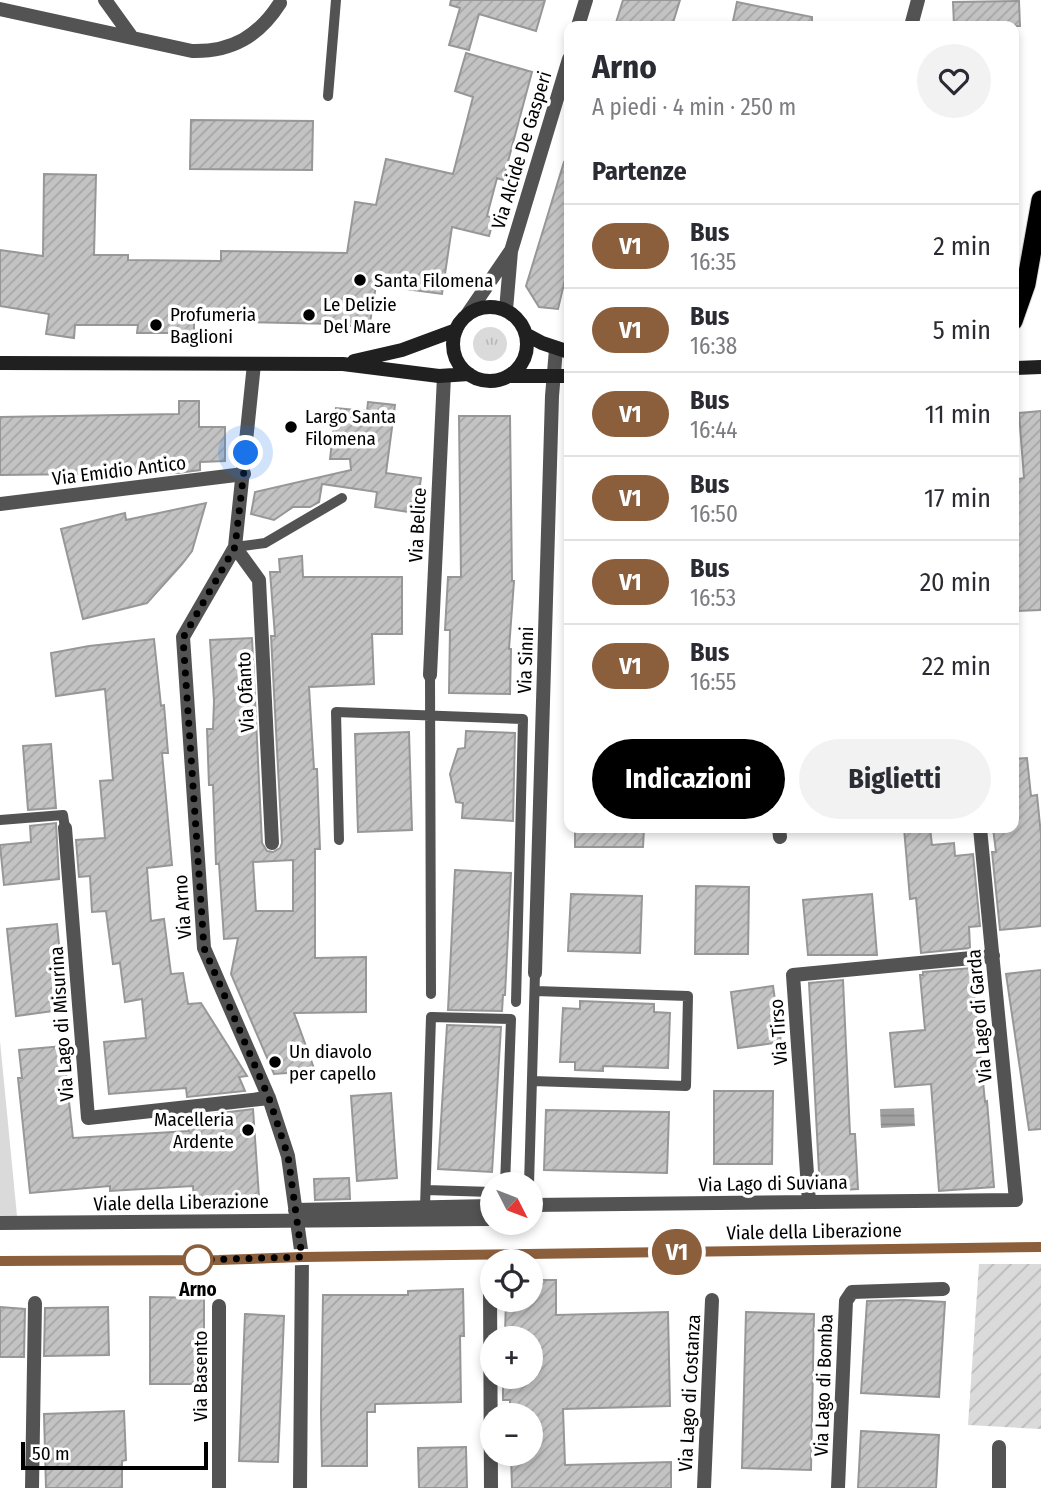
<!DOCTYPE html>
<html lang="it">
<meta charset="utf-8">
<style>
body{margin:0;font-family:"Fira Sans Condensed",sans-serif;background:#f2f2f3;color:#2b2b33;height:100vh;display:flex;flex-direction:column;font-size:26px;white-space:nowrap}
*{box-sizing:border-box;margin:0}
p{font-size:23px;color:#7c7c81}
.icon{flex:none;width:38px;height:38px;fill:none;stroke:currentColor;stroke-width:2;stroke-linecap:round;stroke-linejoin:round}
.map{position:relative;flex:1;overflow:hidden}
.sheet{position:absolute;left:564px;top:21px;width:455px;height:812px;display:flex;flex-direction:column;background:#fff;border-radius:14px;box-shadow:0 4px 10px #0003}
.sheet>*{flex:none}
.badge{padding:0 14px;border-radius:23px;font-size:24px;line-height:46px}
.needle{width:46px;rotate:132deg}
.buttons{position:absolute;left:480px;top:1172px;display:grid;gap:14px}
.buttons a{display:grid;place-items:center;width:63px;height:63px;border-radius:50%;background:#fff;box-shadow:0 4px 10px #0003;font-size:35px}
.scale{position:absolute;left:21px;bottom:18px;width:187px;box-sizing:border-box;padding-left:7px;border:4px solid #000;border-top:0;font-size:19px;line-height:24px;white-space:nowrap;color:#000;-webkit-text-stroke:5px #fff;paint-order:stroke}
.you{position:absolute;width:35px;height:35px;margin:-18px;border:5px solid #fff;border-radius:50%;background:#1a73e8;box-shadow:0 0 0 10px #1a73e833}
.map>.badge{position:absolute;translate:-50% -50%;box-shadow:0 0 0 4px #fff}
h2{padding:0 28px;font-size:26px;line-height:63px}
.round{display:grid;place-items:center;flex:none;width:74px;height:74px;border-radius:37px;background:#f2f2f3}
.head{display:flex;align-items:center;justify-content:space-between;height:119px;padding:0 28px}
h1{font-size:33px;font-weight:700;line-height:52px}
.cta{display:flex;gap:14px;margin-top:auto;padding:14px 28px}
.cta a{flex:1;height:80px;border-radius:42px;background:#000;color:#fff;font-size:28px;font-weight:700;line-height:80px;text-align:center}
.cta a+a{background:#f2f2f3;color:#2b2b33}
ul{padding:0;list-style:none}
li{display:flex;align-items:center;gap:21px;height:84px;padding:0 28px;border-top:2px solid #e1e1e2}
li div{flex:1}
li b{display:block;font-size:26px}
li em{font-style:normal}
li .badge{min-width:77px;font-weight:700;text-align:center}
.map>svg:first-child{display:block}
.grass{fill:url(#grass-tufts)}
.park{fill:#dadada}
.garden{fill:url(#garden-furrows)}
.water{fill:url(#water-rules)}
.building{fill:url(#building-hatch);stroke:#979797;stroke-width:2;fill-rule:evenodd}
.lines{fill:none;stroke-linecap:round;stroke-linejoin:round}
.trunk-casing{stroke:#dbdbdb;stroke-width:21}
.service{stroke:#535353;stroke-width:10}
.pedestrian{stroke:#535353;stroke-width:14}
.minor{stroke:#535353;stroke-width:14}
.tertiary{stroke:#535353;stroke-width:14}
.secondary{stroke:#202020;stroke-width:14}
.trunk{stroke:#000;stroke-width:19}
.line-casing{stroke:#fff;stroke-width:16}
.line{stroke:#8b5e3c;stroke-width:10}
.walk{stroke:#000;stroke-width:7;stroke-dasharray:0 12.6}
.poi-dot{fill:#000;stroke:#fff;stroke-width:2.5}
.stop-dot{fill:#fff;stroke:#8b5e3c;stroke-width:3.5}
.labels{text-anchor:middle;stroke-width:7;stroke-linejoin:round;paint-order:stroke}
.street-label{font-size:19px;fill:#000;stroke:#fff}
.poi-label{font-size:19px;fill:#000;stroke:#fff;text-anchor:start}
.stop-label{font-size:19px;font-weight:bold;fill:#000;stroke:#fff}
</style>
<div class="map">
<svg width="1041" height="1488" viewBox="0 0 1041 1488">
<defs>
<pattern id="grass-tufts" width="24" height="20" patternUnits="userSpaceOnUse" patternTransform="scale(1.75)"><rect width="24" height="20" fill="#dadada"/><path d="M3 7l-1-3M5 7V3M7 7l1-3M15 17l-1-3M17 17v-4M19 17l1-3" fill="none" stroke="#b9b9b9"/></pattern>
<pattern id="garden-furrows" width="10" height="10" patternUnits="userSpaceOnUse" patternTransform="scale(1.75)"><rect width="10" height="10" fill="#dadada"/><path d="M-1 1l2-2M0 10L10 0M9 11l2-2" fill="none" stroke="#b9b9b9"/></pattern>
<pattern id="water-rules" width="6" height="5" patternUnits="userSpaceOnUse" patternTransform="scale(1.75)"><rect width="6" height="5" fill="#a1a1a1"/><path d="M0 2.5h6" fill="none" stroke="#898989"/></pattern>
<pattern id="building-hatch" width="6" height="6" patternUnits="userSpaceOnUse" patternTransform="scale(1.75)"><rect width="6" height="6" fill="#c3c3c3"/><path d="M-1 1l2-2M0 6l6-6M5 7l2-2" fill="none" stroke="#a6a6a6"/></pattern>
</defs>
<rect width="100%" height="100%" fill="#fff"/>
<path class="grass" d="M473 344a17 17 0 1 1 34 0a17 17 0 1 1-34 0Z"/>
<path class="park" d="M 0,1041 L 17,1216 L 0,1216 Z"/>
<path class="garden" d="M 979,1264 L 1041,1264 L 1041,1429 L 968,1425 Z"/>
<path class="water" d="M 914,1108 L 915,1126 L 881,1128 L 880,1109 Z"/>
<path class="building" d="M 451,0 L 545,0 L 536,31 L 479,14 L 469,50 L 449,45 L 460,8 L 450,5 Z
M 623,0 L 680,0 L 672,26 L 615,26 Z
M 1019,1 L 1020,26 L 954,26 L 953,2 Z
M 737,2 L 812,17 L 812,26 L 732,26 Z
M 466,53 L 532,72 L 503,180 L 497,178 L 487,216 L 494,218 L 489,236 L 452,227 L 442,294 L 376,285 L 369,329 L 338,324 L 194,321 L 194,333 L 137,333 L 138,325 L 75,325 L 74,338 L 46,334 L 49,314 L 0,306 L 0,250 L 43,256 L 44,174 L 96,175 L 94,255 L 128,255 L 128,260 L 221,261 L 221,251 L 347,253 L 355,202 L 376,205 L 386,159 L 453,174 L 473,97 L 455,91 Z
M 191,120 L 313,121 L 312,170 L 190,169 Z
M 564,162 L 569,163 L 569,263 L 558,309 L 539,307 L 526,286 Z
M 179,401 L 199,401 L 199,427 L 225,427 L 225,461 L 200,462 L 200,470 L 177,473 L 0,475 L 0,417 L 179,414 Z
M 368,402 L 395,405 L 386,473 L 421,478 L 416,513 L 375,507 L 377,492 L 322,484 L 319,502 L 310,507 L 293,507 L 274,520 L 251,514 L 255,492 L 351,470 L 350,459 L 330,459 L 336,408 L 367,411 Z
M 1041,411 L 1041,610 L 1013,611 L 1013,480 L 1024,478 L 1019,413 Z
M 459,416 L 510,416 L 512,581 L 514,581 L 509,649 L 511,649 L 510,694 L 449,693 L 450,630 L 445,630 L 448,577 L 461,577 Z
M 206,503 L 192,551 L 182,564 L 147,603 L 83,619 L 61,529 L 125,513 L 126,520 Z
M 302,556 L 303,577 L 402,577 L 402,634 L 372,634 L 374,684 L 309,687 L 314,769 L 317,769 L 320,849 L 315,849 L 315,958 L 366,957 L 366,1012 L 294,1013 L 315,1071 L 274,1074 L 231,974 L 238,938 L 224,939 L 219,864 L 216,864 L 213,785 L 209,785 L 207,729 L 213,729 L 214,701 L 210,640 L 252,638 L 262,843 L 267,851 L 273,852 L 280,848 L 282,843 L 271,636 L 275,636 L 270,572 L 280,572 L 279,559 ZM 293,860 L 293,911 L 256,911 L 253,862 Z
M 154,639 L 161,706 L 164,705 L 168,753 L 162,753 L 172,865 L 147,868 L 151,921 L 164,919 L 171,974 L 183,973 L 188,1004 L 201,1003 L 247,1076 L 239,1077 L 245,1091 L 187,1097 L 186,1088 L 109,1094 L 104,1042 L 146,1038 L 142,999 L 125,1002 L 120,963 L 113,964 L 106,911 L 92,912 L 90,876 L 79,877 L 76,840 L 105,838 L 100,781 L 113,780 L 105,689 L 56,696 L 51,653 L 89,646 Z
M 466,731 L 515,733 L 513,821 L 462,818 L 463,803 L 456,802 L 450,774 L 458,749 L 465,748 Z
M 409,732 L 412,830 L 358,832 L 355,734 Z
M 51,744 L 56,808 L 28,810 L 23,746 Z
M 1027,758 L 1031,796 L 1037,795 L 1041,835 L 1041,926 L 1000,930 L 992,852 L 996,852 L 993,828 L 1013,828 L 1013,759 Z
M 56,823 L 59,879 L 4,885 L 0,845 L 31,842 L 30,826 Z
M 575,828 L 644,828 L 643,847 L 575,847 Z
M 904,828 L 930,828 L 932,845 L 954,843 L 955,856 L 973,854 L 980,926 L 969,927 L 970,948 L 921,953 L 916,898 L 910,899 Z
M 455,870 L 511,873 L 505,995 L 503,995 L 502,1011 L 448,1010 Z
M 696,886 L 749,887 L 748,954 L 695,954 Z
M 571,894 L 642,896 L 640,953 L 568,951 Z
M 872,894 L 877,955 L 808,955 L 803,900 Z
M 57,924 L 61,964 L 56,965 L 61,1010 L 16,1016 L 7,929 Z
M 972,968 L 985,1102 L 987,1101 L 994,1187 L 939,1191 L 931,1084 L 895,1087 L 890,1033 L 925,1030 L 920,975 L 923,975 L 923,972 Z
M 1041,970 L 1041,1129 L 1029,1130 L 1006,974 Z
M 843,980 L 850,1134 L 855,1134 L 858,1189 L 820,1191 L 809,983 Z
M 773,986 L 781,1042 L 738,1048 L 731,992 Z
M 580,1001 L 654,1004 L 654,1012 L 670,1013 L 668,1068 L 603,1066 L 603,1071 L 575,1070 L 575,1062 L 560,1062 L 563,1008 L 580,1009 Z
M 447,1025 L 501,1027 L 492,1172 L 438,1169 Z
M 63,1046 L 73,1138 L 189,1131 L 188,1117 L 253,1109 L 259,1197 L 194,1203 L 193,1186 L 110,1191 L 110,1186 L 30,1193 L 18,1078 L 22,1078 L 19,1050 Z
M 714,1091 L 773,1091 L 772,1164 L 714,1164 Z
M 391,1093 L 397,1178 L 357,1181 L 351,1096 Z
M 546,1110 L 669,1112 L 667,1173 L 544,1170 Z
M 349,1178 L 350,1199 L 315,1200 L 314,1179 Z
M 530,1280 L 556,1280 L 556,1315 L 668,1312 L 670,1406 L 563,1409 L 565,1465 L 671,1462 L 671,1488 L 512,1488 L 511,1454 L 530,1454 L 530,1416 L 510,1416 L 510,1400 L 503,1400 L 503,1377 L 530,1377 L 530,1334 L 505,1333 L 506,1300 L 530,1300 Z
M 463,1289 L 464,1336 L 460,1336 L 461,1402 L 375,1404 L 375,1412 L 367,1412 L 367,1466 L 322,1466 L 321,1412 L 323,1295 L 408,1295 L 408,1291 Z
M 150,1297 L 204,1298 L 204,1384 L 150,1384 Z
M 904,1300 L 945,1302 L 939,1397 L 861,1393 L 867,1301 Z
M 0,1307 L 25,1309 L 24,1357 L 0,1357 Z
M 108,1307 L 109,1355 L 44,1356 L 45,1308 Z
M 746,1312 L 814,1314 L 811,1470 L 742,1468 Z
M 245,1314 L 284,1316 L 278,1462 L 239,1461 Z
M 124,1411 L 126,1460 L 122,1461 L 122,1488 L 46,1488 L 44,1414 Z
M 861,1431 L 939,1435 L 936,1488 L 858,1488 Z
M 466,1447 L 467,1488 L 419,1488 L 418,1448 Z"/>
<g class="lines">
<defs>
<path id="trunk" d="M 1013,321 L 1026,284 L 1041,200"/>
</defs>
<use href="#trunk" class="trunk-casing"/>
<path class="service" d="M 328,96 L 336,0
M 235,547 L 265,543 L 342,498
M 430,675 L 431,994
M 0,820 L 63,815 L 65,828
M 339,840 L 336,712 L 523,719 L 516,1002
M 532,1081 L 686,1086 L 688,996 L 535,991
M 529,1185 L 535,973
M 426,1190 L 492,1192
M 425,1207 L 431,1017 L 511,1019 L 505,1185"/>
<path class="pedestrian" d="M 0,1223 L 489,1219"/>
<path class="minor" d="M 105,0 L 131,36
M 0,9 L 192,51 C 232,52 259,36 280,3
M 911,26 L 918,0
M 254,364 L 235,547 L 183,637 L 204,948 L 269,1098 L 288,1156 L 302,1257 L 300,1488
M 0,504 L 244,474
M 235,547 L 259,580 L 272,843
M 430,675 L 444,376
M 65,828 L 88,1118 L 269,1098
M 779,828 L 780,837
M 535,973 L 552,396 L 556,349
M 809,1202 L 793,975 L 993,956
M 530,1205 L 1016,1200 L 980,828
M 295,1210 L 492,1206
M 0,1261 L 219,1260 L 302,1257 L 1041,1247
M 490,1287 L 491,1488
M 219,1306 L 219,1488
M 32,1488 L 35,1303
M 704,1488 L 712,1300
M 838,1488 L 846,1301 L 852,1292 L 943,1289
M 999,1488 L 999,1447"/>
<path class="tertiary" d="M 578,26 L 586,0
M 506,310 L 511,251 L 569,59
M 467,315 L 510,252"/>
<path class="secondary" d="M453 344a37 37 0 1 1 74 0a37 37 0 1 1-74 0Z
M 527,335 L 542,343 L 569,352
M 354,361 L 402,350 L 456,330
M 0,363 L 343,364 L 439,376 L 469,374
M 1013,368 L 1041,367
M 508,376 L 569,376"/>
<use href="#trunk" class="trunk"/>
</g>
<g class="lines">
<defs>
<path id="line" d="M 0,1261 L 219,1260 L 302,1257 L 1041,1247"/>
</defs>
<use href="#line" class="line-casing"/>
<use href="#line" class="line"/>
<path class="walk" d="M 198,1260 L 192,1260 L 302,1257 L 288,1156 L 269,1098 L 204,948 L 183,638 L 235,547 L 246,453"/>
</g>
<g class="poi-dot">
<circle cx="360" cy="280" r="7"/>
<circle cx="309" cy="315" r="7"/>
<circle cx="156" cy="325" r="7"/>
<circle cx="291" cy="427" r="7"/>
<circle cx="275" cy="1062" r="7"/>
<circle cx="248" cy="1130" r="7"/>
</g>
<circle class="stop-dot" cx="198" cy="1260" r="14"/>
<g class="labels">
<g class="street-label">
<text transform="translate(521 150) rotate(-73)" y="7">Via Alcide De Gasperi</text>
<text transform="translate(119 470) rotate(-7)" y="7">Via Emidio Antico</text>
<text transform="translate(417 525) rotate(-87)" y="7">Via Belice</text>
<text transform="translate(525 660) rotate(-88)" y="7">Via Sinni</text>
<text transform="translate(245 692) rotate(-93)" y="7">Via Ofanto</text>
<text transform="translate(182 907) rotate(-94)" y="7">Via Arno</text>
<text transform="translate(979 1016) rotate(-95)" y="7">Via Lago di Garda</text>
<text transform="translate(61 1024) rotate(-94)" y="7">Via Lago di Misurina</text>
<text transform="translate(778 1032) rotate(-94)" y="7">Via Tirso</text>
<text transform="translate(773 1183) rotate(-1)" y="7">Via Lago di Suviana</text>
<text transform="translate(181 1202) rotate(-1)" y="7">Viale della Liberazione</text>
<text transform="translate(814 1231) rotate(-1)" y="7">Viale della Liberazione</text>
<text transform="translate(200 1376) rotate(-90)" y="7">Via Basento</text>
<text transform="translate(823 1385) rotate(-88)" y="7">Via Lago di Bomba</text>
<text transform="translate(689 1393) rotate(-87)" y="7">Via Lago di Costanza</text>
</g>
<g class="poi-label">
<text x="374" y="287">Santa Filomena</text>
<text x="323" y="311">Le Delizie<tspan x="323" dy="22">Del Mare</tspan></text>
<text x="170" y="321">Profumeria<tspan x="170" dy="22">Baglioni</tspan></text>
<text x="305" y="423">Largo Santa<tspan x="305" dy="22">Filomena</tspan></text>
<text x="289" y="1058">Un diavolo<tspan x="289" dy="22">per capello</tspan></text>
<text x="234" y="1126" text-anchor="end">Macelleria<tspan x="234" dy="22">Ardente</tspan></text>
</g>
<g class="stop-label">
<text x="198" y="1296">Arno</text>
</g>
</g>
</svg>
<div class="buttons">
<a><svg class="needle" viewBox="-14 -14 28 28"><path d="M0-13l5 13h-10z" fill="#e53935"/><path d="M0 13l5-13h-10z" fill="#7c7c81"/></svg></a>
<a><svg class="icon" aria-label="locate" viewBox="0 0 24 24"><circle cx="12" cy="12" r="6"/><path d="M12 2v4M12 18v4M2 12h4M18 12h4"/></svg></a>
<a>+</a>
<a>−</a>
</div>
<div class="scale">50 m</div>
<div class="you" style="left:246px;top:453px"></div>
<b class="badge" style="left:677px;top:1252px;background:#8b5e3c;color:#fff">V1</b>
<section class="sheet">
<div class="head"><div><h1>Arno</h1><p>A piedi · 4 min · 250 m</p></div><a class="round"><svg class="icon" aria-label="heart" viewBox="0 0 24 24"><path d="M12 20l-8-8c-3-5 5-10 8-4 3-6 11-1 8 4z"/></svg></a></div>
<h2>Partenze</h2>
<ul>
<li><span class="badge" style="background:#8b5e3c;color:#fff">V1</span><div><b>Bus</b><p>16:35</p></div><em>2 min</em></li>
<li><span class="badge" style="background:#8b5e3c;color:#fff">V1</span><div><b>Bus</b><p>16:38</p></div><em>5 min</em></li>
<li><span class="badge" style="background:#8b5e3c;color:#fff">V1</span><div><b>Bus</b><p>16:44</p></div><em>11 min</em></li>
<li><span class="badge" style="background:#8b5e3c;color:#fff">V1</span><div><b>Bus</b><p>16:50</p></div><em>17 min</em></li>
<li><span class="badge" style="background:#8b5e3c;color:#fff">V1</span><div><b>Bus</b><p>16:53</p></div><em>20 min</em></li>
<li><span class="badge" style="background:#8b5e3c;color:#fff">V1</span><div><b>Bus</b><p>16:55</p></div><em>22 min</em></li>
</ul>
<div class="cta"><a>Indicazioni</a><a>Biglietti</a></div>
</section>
</div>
